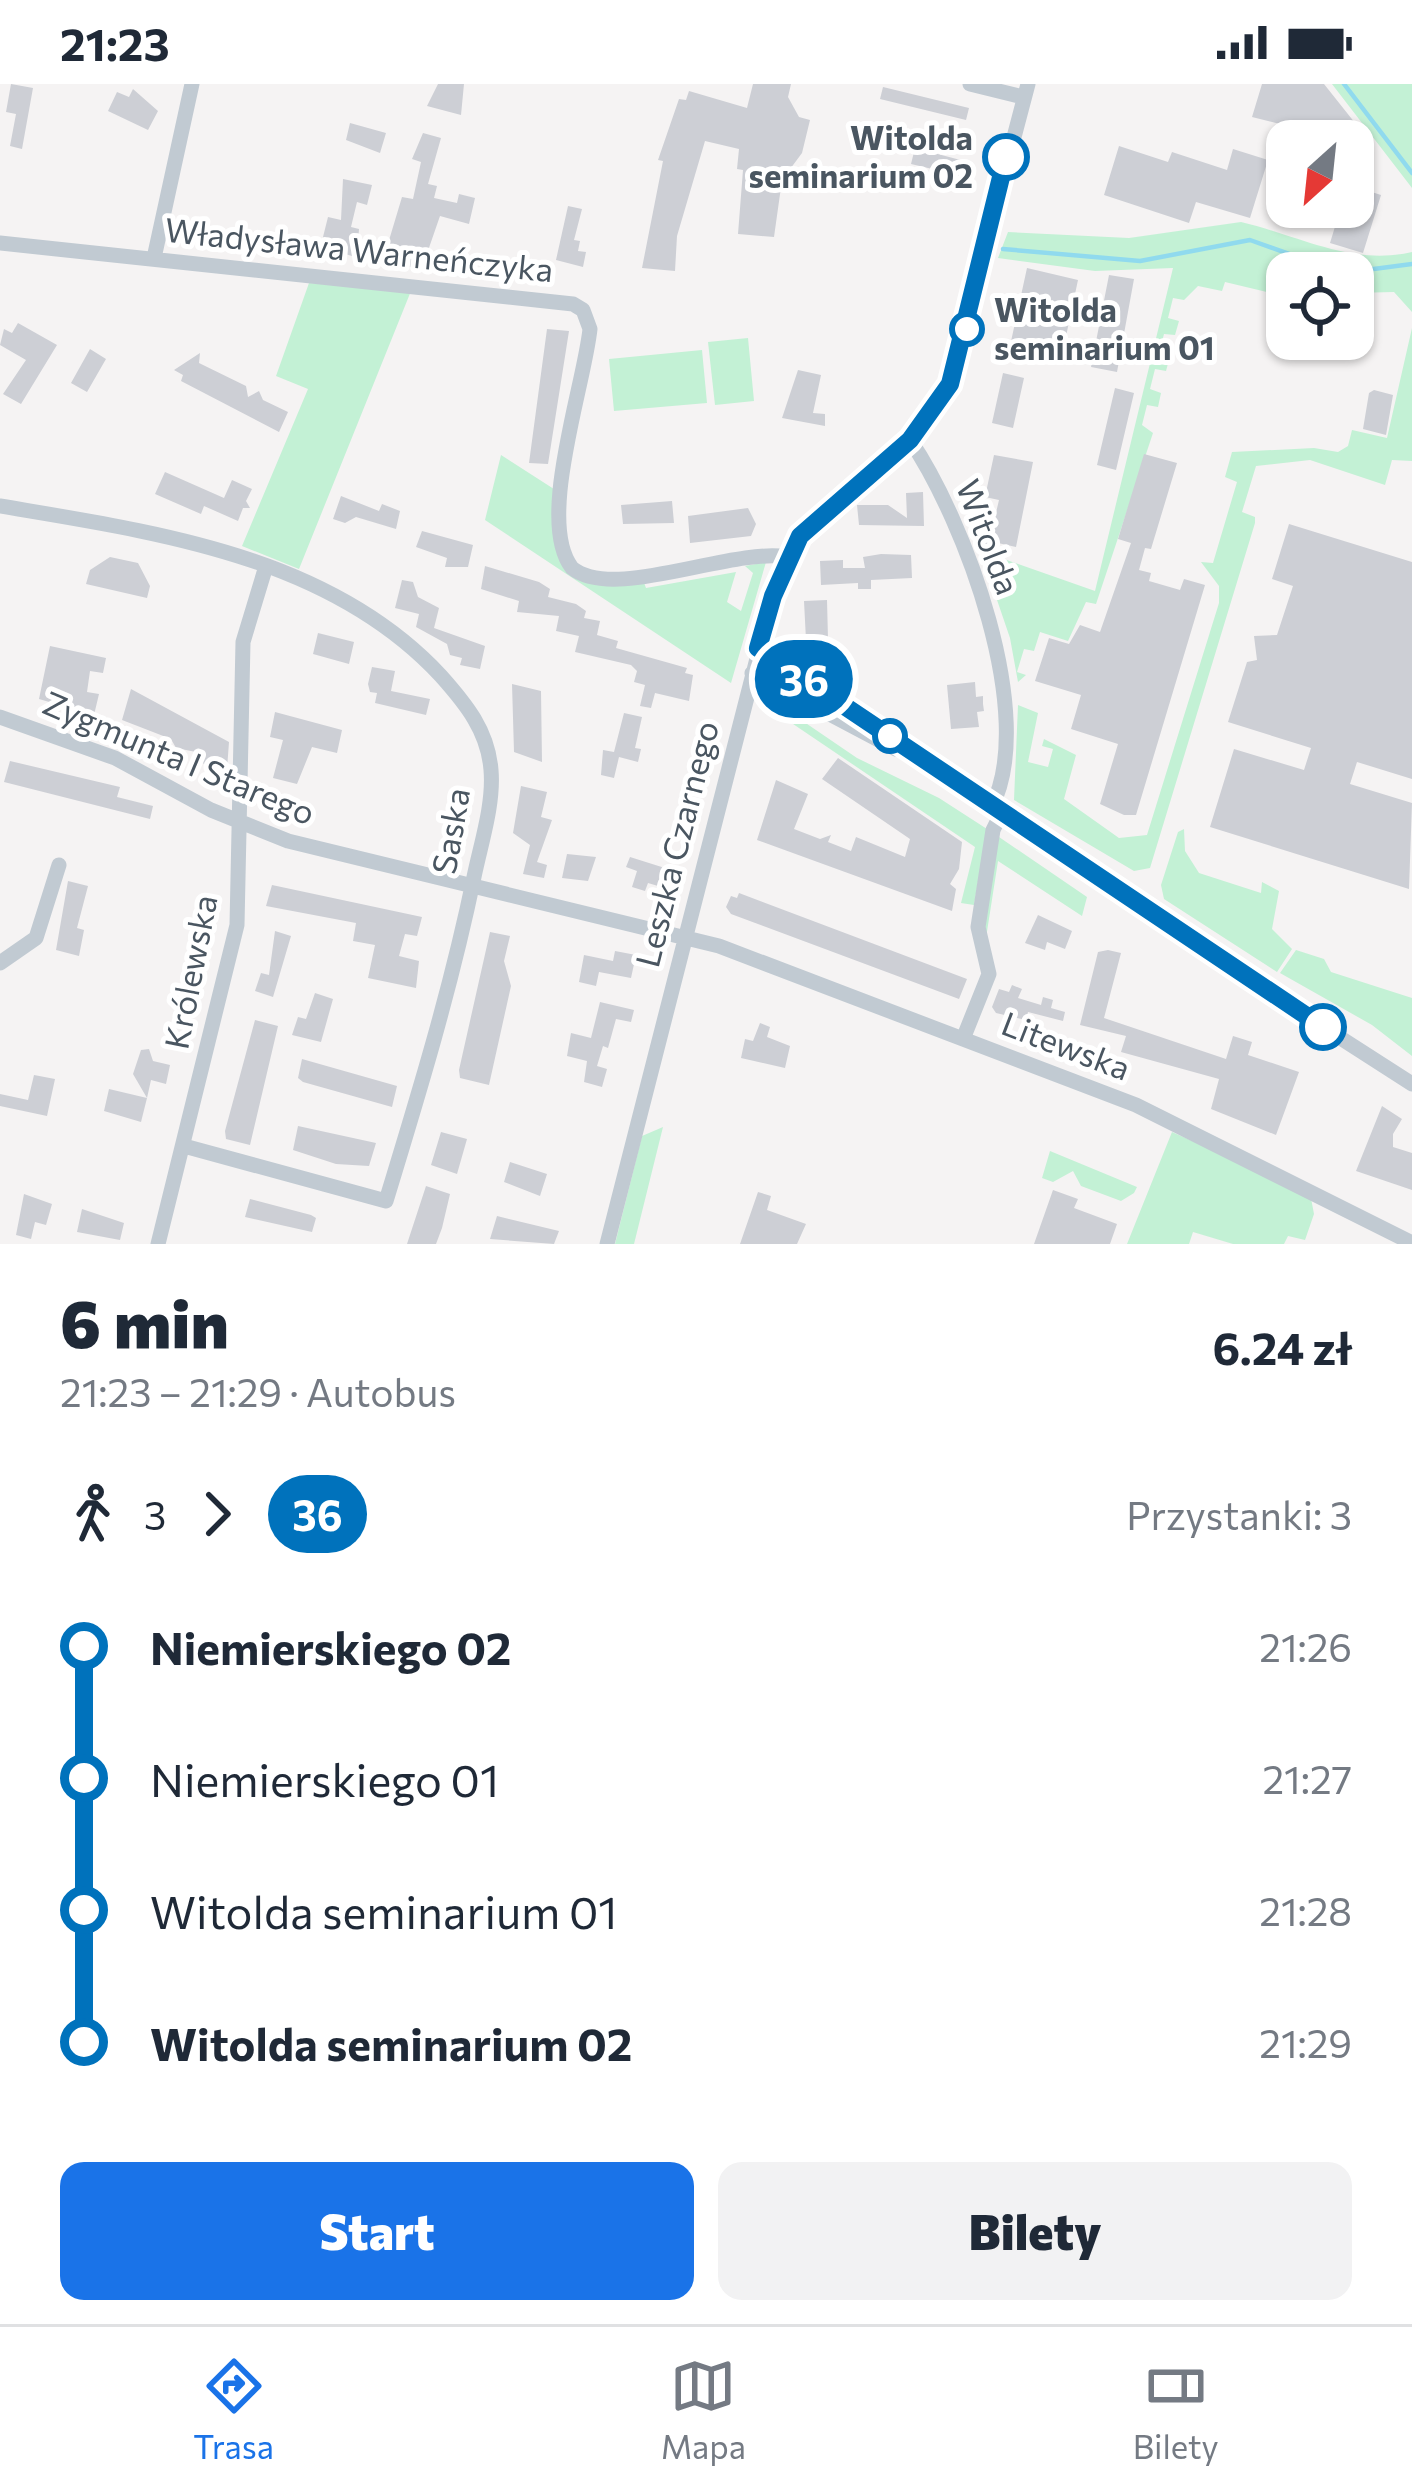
<!DOCTYPE html>
<html lang="pl">
<meta charset="utf-8">
<style>
body{margin:0;font-family:Commissioner,sans-serif;background:#f2f2f3;color:#1f2937;height:100vh;display:flex;flex-direction:column;font-size:45px;white-space:nowrap}
*{box-sizing:border-box;margin:0}
p{font-size:39px;color:#747a83}
.icon{flex:none;width:66px;height:66px;fill:none;stroke:currentColor;stroke-width:2;stroke-linecap:round;stroke-linejoin:round}
.map{position:relative;height:1160px;overflow:hidden}
.drawer{display:flex;flex-direction:column;background:#fff;flex:1}
.drawer>*{flex:none}
.badge{padding:0 24px;border-radius:39px;font-size:42px;line-height:78px}
.needle{width:78px;rotate:207deg}
.buttons{position:absolute;left:1266px;top:36px;display:grid;gap:24px}
.buttons a{display:grid;place-items:center;width:108px;height:108px;border-radius:24px;background:#fff;box-shadow:0 3px 9px #0004;font-size:60px}
.map>.badge{position:absolute;translate:-50% -50%;box-shadow:0 0 0 6px #fff}
.legs{display:flex;align-items:center;gap:18px;height:132px;padding:0 60px;font-size:39px}
.legs p{margin-inline-start:auto}
.headline{display:flex;align-items:center;justify-content:space-between;height:204px;padding:0 60px}
h1{font-size:66px;font-weight:800;line-height:90px}
.primary-button{display:flex;gap:24px;margin-top:auto;padding:24px 60px}
.primary-button a{flex:1;height:138px;border-radius:24px;background:#1a73e8;color:#fff;font-size:48px;font-weight:800;line-height:138px;text-align:center}
.primary-button a+a{background:#f2f2f3;color:#1f2937}
ul{padding:0 60px;list-style:none}
li{display:flex;align-items:center;gap:42px;height:132px;font-size:45px}
li i{display:grid;place-items:center;width:18px;height:100%;margin:0 15px;background:currentColor}
li i::after{content:'';width:30px;height:30px;margin:-15px;border:9px solid;border-radius:50%;background:#fff}
li p{margin-inline-start:auto}
li:first-child i{background:linear-gradient(#0000 50%,currentColor 0)}
li:last-child i{background:linear-gradient(currentColor 50%,#0000 0)}
.status{display:flex;justify-content:space-between;align-items:center;height:84px;padding:0 60px;background:#fff;direction:ltr}
.status svg{height:33px;fill:currentColor}
.menu{display:flex;justify-content:space-around;align-items:center;height:168px;border-top:3px solid #e0e1e3;background:#fff;font-size:33px;color:#747a83}
.menu a{display:grid;justify-items:center;gap:6px}
.menu .on{color:#1a73e8}
.map>svg:first-child{display:block}
.green{fill:#c3f1d5}
.lines{fill:none;stroke-linecap:round;stroke-linejoin:round}
.stream{stroke:#90daee;stroke-width:4.5}
.building{fill:#cdcfd5}
.minor{stroke:#c1cad2;stroke-width:15}
.line-1-casing{stroke:#fff;stroke-width:27}
.line-1{stroke:#0072bc;stroke-width:18}
.stop-1-dot{fill:#fff;stroke:#0072bc;stroke-width:6}
.labels{text-anchor:middle;stroke-width:10;stroke-linejoin:round;paint-order:stroke}
.stop-label{font-size:33px;font-weight:bold;fill:#4a5661;stroke:#fff;text-anchor:end}
.street-label{font-size:33px;fill:#4a5661;stroke:#fff}
</style>
<div class="status"><b>21:23</b><svg viewBox="0 0 49 12"><path d="M0 12V9h3v3zM5 12V6h3v6zM10 12V3h3v9zM15 12V0h3v12zM26 1h20v11H26zM47 4h2v5h-2z"/></svg></div>
<div class="map">
<svg width="1412" height="1160" viewBox="0 0 1412 1160">
<rect width="100%" height="100%" fill="#f5f3f3"/>
<path class="green" d="M 1332,0 L 1412,0 L 1412,104 Z
M 1241,138 C 1300,152 1351,182 1412,168 L 1412,228 L 1394,208 L 1353,209 L 1353,189 L 1287,189 L 1287,213 L 1225,198 L 1222,207 L 1198,202 L 1184,216 L 1173,214 L 1168,234 L 1179,237 L 1175,251 L 1164,250 L 1159,269 L 1170,272 L 1166,287 L 1155,285 L 1150,305 L 1161,309 L 1158,323 L 1147,321 L 1142,341 L 1153,349 L 1096,520 L 1086,518 L 1068,557 L 1040,548 L 1034,567 L 1024,565 L 1017,588 L 1026,591 L 1018,598 L 1010,554 L 981,469 L 996,463 L 1001,474 L 1095,507 L 1173,184 L 1095,187 L 998,174 L 1008,148 L 1129,154 Z
M 309,199 L 411,207 L 299,485 L 242,462 L 308,305 L 276,292 Z
M 1412,244 L 1412,377 L 1392,376 L 1385,401 L 1310,376 L 1256,382 L 1242,428 L 1255,433 L 1255,439 L 1150,784 L 1134,787 L 1014,716 L 1018,621 L 1038,629 L 1028,678 L 1048,683 L 1053,665 L 1042,662 L 1044,655 L 1076,671 L 1064,715 L 1119,754 L 1147,751 L 1219,519 L 1219,502 L 1201,478 L 1213,479 L 1237,398 L 1225,393 L 1232,368 L 1314,364 L 1338,368 L 1348,362 L 1352,346 L 1387,354 Z
M 748,254 L 754,317 L 715,321 L 708,258 Z
M 702,266 L 707,319 L 614,327 L 609,275 Z
M 501,371 L 557,407 L 557,469 C 579,503 607,503 643,496 L 646,504 L 736,488 L 727,518 L 741,527 L 753,489 L 745,482 L 766,478 L 731,599 L 485,436 Z
M 769,614 L 857,674 L 939,714 L 987,745 L 974,821 L 961,819 L 975,763 L 759,617 Z
M 1184,745 L 1185,767 L 1199,789 L 1261,809 L 1262,798 L 1279,807 L 1272,845 L 1292,865 L 1277,888 L 1164,815 L 1161,801 L 1178,748 Z
M 999,753 L 1087,813 L 1082,832 L 998,777 L 986,854 L 983,842 Z
M 1296,866 L 1324,875 L 1331,888 L 1412,914 L 1412,972 L 1372,941 L 1280,889 Z
M 663,1043 L 634,1160 L 615,1160 L 642,1052 Z
M 1172,1048 L 1310,1109 L 1314,1130 L 1305,1156 L 1288,1152 L 1284,1160 L 1233,1160 L 1193,1148 L 1189,1160 L 1127,1160 Z
M 1050,1067 L 1137,1103 L 1134,1109 L 1121,1117 L 1081,1102 L 1073,1087 L 1053,1098 L 1042,1094 Z"/>
<g class="lines">
<path class="stream" d="M 1344,0 L 1412,89
M 1003,165 L 1140,177 L 1250,156 L 1343,189 L 1412,180"/>
</g>
<path class="building" d="M 11,0 L 33,4 L 22,65 L 10,62 L 16,30 L 6,28 Z
M 438,0 L 464,0 L 461,31 L 427,22 Z
M 753,0 L 791,0 L 788,13 L 799,33 L 810,36 L 802,69 L 782,96 L 774,153 L 738,150 L 743,86 L 737,85 L 739,65 L 705,57 L 677,152 L 675,187 L 642,184 L 663,77 L 658,76 L 679,15 L 686,16 L 689,7 L 747,24 Z
M 1262,0 L 1324,0 L 1355,39 L 1350,57 L 1252,33 Z
M 883,3 L 969,24 L 966,36 L 880,15 Z
M 133,5 L 158,27 L 148,46 L 108,27 L 117,8 L 129,13 Z
M 350,39 L 386,49 L 380,69 L 346,56 Z
M 423,49 L 441,54 L 428,100 L 437,102 L 434,114 L 457,119 L 459,110 L 475,114 L 469,140 L 440,132 L 422,184 L 391,182 L 383,180 L 384,173 L 402,113 L 413,115 L 421,78 L 412,75 Z
M 1119,62 L 1168,78 L 1172,68 L 1227,86 L 1233,65 L 1268,76 L 1250,134 L 1196,118 L 1189,139 L 1104,111 Z
M 915,64 L 968,78 L 963,100 L 944,95 L 945,88 L 911,80 Z
M 343,95 L 372,101 L 367,121 L 357,118 L 351,143 L 359,145 L 358,158 L 352,172 L 335,167 L 333,173 L 319,169 L 328,133 L 341,136 Z
M 1353,102 L 1381,111 L 1363,169 L 1330,159 L 1341,123 L 1353,123 Z
M 568,122 L 582,125 L 574,156 L 580,157 L 578,167 L 586,168 L 583,183 L 556,176 Z
M 1027,184 L 1078,196 L 1062,271 L 1010,262 Z
M 1109,191 L 1134,195 L 1117,288 L 1091,283 Z
M 18,239 L 57,261 L 21,320 L 3,310 L 26,276 L 0,261 L 4,245 L 12,249 Z
M 547,245 L 569,247 L 548,380 L 529,379 Z
M 90,265 L 106,275 L 87,308 L 71,299 Z
M 200,269 L 199,279 L 246,302 L 248,313 L 259,307 L 263,316 L 288,328 L 279,348 L 181,297 L 183,291 L 174,286 Z
M 798,286 L 821,291 L 813,329 L 825,330 L 825,342 L 782,334 Z
M 1003,289 L 1024,294 L 1013,344 L 992,339 Z
M 1115,304 L 1134,309 L 1116,386 L 1097,381 Z
M 1374,306 L 1393,311 L 1386,351 L 1363,345 L 1369,309 Z
M 1144,370 L 1177,379 L 1151,465 L 1145,464 L 1139,486 L 1151,489 L 1149,497 L 1180,506 L 1184,495 L 1205,501 L 1136,731 L 1124,731 L 1100,720 L 1118,660 L 1071,645 L 1081,611 L 1035,597 L 1049,554 L 1069,560 L 1080,541 L 1100,548 L 1131,459 L 1118,455 Z
M 994,371 L 1033,378 L 1016,463 L 998,459 L 985,466 L 979,455 L 991,450 L 999,416 L 985,413 Z
M 165,388 L 224,414 L 232,396 L 252,405 L 246,417 L 250,424 L 243,424 L 238,437 L 204,422 L 201,430 L 155,410 Z
M 923,408 L 924,442 L 859,441 L 857,421 L 888,421 L 907,434 L 906,409 Z
M 341,412 L 379,427 L 382,420 L 400,427 L 396,445 L 356,433 L 345,439 L 333,435 Z
M 672,417 L 674,439 L 623,440 L 621,421 Z
M 748,424 L 756,440 L 751,452 L 690,459 L 688,432 Z
M 1289,440 L 1412,478 L 1412,695 L 1357,678 L 1350,700 L 1412,719 L 1409,805 L 1210,743 L 1234,665 L 1304,686 L 1311,664 L 1228,638 L 1247,578 L 1257,576 L 1254,552 L 1277,551 L 1293,502 L 1272,495 Z
M 422,447 L 473,461 L 468,483 L 445,483 L 447,474 L 416,463 Z
M 881,470 L 911,471 L 912,494 L 871,496 L 871,505 L 858,505 L 858,499 L 821,501 L 820,477 L 843,476 L 843,484 L 865,484 L 863,473 Z
M 110,473 L 138,479 L 150,502 L 147,514 L 86,500 L 90,486 Z
M 485,482 L 539,498 L 550,505 L 548,513 L 576,520 L 586,527 L 584,534 L 600,537 L 597,551 L 618,557 L 616,564 L 687,584 L 685,589 L 693,591 L 689,617 L 655,609 L 651,624 L 640,622 L 645,601 L 634,598 L 637,587 L 631,581 L 575,568 L 579,552 L 556,547 L 559,532 L 517,528 L 519,517 L 481,505 Z
M 402,496 L 413,498 L 418,513 L 439,524 L 434,544 L 485,562 L 480,585 L 460,581 L 462,574 L 450,571 L 447,560 L 416,543 L 419,530 L 395,524 Z
M 827,516 L 828,555 L 806,556 L 804,517 Z
M 318,549 L 354,558 L 349,580 L 313,570 Z
M 50,562 L 106,574 L 103,589 L 90,587 L 87,608 L 99,610 L 94,631 L 39,615 Z
M 372,583 L 395,587 L 391,607 L 430,615 L 426,631 L 375,619 L 377,609 L 370,608 L 368,600 Z
M 975,598 L 976,613 L 983,612 L 983,620 L 984,627 L 977,628 L 979,643 L 951,645 L 947,601 Z
M 512,600 L 541,607 L 542,678 L 514,668 Z
M 131,605 L 229,658 L 227,685 L 201,679 L 196,668 L 176,664 L 171,655 L 122,636 Z
M 275,628 L 342,646 L 337,669 L 312,663 L 297,700 L 273,694 L 283,656 L 270,653 Z
M 624,629 L 642,633 L 635,664 L 641,665 L 638,678 L 619,673 L 614,694 L 601,691 L 603,666 L 614,668 Z
M 838,674 L 962,758 L 959,785 L 950,800 L 956,805 L 952,827 L 757,756 L 776,696 L 808,710 L 794,745 L 820,755 L 831,751 L 828,758 L 851,767 L 856,753 L 905,773 L 910,755 L 822,695 Z
M 10,677 L 120,703 L 117,713 L 153,722 L 150,735 L 4,698 Z
M 521,702 L 547,708 L 541,733 L 552,736 L 537,778 L 547,781 L 544,794 L 523,790 L 530,761 L 513,749 Z
M 567,770 L 596,773 L 588,797 L 562,794 Z
M 630,773 L 668,785 L 664,797 L 658,802 L 648,799 L 645,807 L 632,803 L 637,787 L 626,783 Z
M 68,797 L 88,802 L 77,844 L 84,846 L 79,872 L 56,866 Z
M 272,801 L 422,833 L 417,852 L 405,850 L 399,872 L 419,877 L 416,904 L 368,894 L 375,861 L 353,857 L 356,839 L 266,822 Z
M 739,809 L 967,895 L 959,915 L 731,830 L 726,823 L 731,812 L 737,814 Z
M 1038,831 L 1072,847 L 1065,865 L 1047,858 L 1045,866 L 1025,859 Z
M 275,847 L 291,852 L 273,913 L 255,907 L 261,889 L 269,891 Z
M 490,848 L 510,852 L 504,877 L 511,902 L 489,1001 L 460,994 L 459,986 Z
M 1108,866 L 1121,869 L 1104,934 L 1226,975 L 1233,952 L 1252,958 L 1248,971 L 1299,988 L 1276,1051 L 1211,1025 L 1219,995 L 1121,968 L 1126,952 L 1080,941 L 1098,868 Z
M 615,867 L 636,871 L 631,894 L 599,888 L 596,902 L 579,898 L 584,871 L 613,877 Z
M 1012,901 L 1022,905 L 1018,914 L 1041,921 L 1043,913 L 1053,916 L 1051,924 L 1065,928 L 1063,937 L 1028,928 L 1026,936 L 996,929 L 992,923 L 999,905 L 1009,908 Z
M 315,909 L 333,915 L 321,958 L 292,951 L 298,933 L 306,935 Z
M 600,918 L 634,926 L 631,938 L 616,935 L 608,964 L 603,962 L 597,982 L 607,985 L 602,1003 L 584,998 L 587,977 L 567,972 L 571,949 L 591,954 Z
M 255,936 L 278,942 L 250,1061 L 226,1055 L 225,1047 Z
M 760,939 L 770,943 L 767,953 L 790,962 L 785,984 L 741,974 L 745,955 L 753,957 Z
M 149,965 L 153,977 L 170,981 L 166,1000 L 151,996 L 147,1014 L 133,990 L 141,966 Z
M 302,975 L 397,1002 L 392,1023 L 303,998 L 298,994 Z
M 34,991 L 55,995 L 47,1032 L 0,1022 L 0,1010 L 28,1016 Z
M 109,1005 L 147,1014 L 141,1038 L 104,1027 Z
M 1382,1022 L 1402,1035 L 1393,1050 L 1393,1063 L 1412,1069 L 1412,1106 L 1356,1087 Z
M 298,1042 L 376,1059 L 369,1082 L 336,1080 L 293,1066 Z
M 441,1048 L 467,1055 L 457,1090 L 431,1081 Z
M 510,1078 L 547,1090 L 540,1112 L 504,1098 Z
M 426,1102 L 450,1110 L 442,1144 L 436,1160 L 407,1160 Z
M 1053,1106 L 1078,1115 L 1074,1124 L 1117,1140 L 1110,1160 L 1034,1160 Z
M 758,1108 L 771,1112 L 767,1126 L 806,1140 L 797,1160 L 740,1160 Z
M 24,1110 L 52,1120 L 46,1141 L 35,1138 L 31,1155 L 16,1151 Z
M 250,1115 L 311,1131 L 316,1134 L 312,1148 L 245,1133 Z
M 82,1125 L 124,1139 L 120,1156 L 77,1148 Z
M 497,1132 L 559,1147 L 554,1160 L 490,1155 Z"/>
<g class="lines">
<path class="minor" d="M 970,0 L 1023,13
M 0,159 L 573,220 L 583,226 L 590,245 C 584,303 536,438 572,484 C 614,518 731,463 788,473
M 154,174 L 192,0
M 910,356 C 964,435 1039,633 991,724
M 0,422 C 154,448 329,471 441,592 C 466,620 488,647 491,686 C 494,720 481,759 474,793 C 451,904 419,1009 386,1117 L 184,1062
M 758,564 L 1171,845 L 1412,1000
M 752,589 L 896,665
M 0,633 L 115,674 L 211,726 L 288,757 L 719,862 L 1136,1021 L 1412,1159
M 0,879 L 36,854 L 59,781
M 963,955 L 989,890 L 978,843 L 993,746 L 1001,730
M 158,1160 L 237,841 L 243,558 L 266,482
M 607,1160 L 773,512 L 800,452 L 901,365 L 949,300 L 1028,0"/>
</g>
<g class="lines">
<defs>
<path id="line-1" d="M 1006,73 L 950,300 L 910,356 L 800,452 L 773,512 L 758,564 L 1323,943"/>
</defs>
<use href="#line-1" class="line-1-casing"/>
<use href="#line-1" class="line-1"/>
</g>
<g class="stop-1-dot">
<circle cx="1006" cy="73" r="21"/>
<circle cx="967" cy="245" r="15"/>
<circle cx="890" cy="652" r="15"/>
<circle cx="1323" cy="943" r="21"/>
</g>
<g class="labels">
<g class="stop-label">
<text x="973" y="66">Witolda<tspan x="973" dy="38">seminarium 02</tspan></text>
<text x="994" y="238" text-anchor="start">Witolda<tspan x="994" dy="38">seminarium 01</tspan></text>
</g>
<g class="street-label">
<text transform="translate(359 166) rotate(6)" y="12">Władysława Warneńczyka</text>
<text transform="translate(988 453) rotate(69)" y="12">Witolda</text>
<text transform="translate(179 674) rotate(23)" y="12">Zygmunta I Starego</text>
<text transform="translate(451 747) rotate(-80)" y="12">Saska</text>
<text transform="translate(677 760) rotate(-76)" y="12">Leszka Czarnego</text>
<text transform="translate(191 888) rotate(-79)" y="12">Królewska</text>
<text transform="translate(1066 962) rotate(21)" y="12">Litewska</text>
</g>
</g>
</svg>
<div class="buttons">
<a><svg class="needle" viewBox="-14 -14 28 28"><path d="M0-13l5 13h-10z" fill="#e53935"/><path d="M0 13l5-13h-10z" fill="#747a83"/></svg></a>
<a><svg class="icon" aria-label="locate" viewBox="0 0 24 24"><circle cx="12" cy="12" r="6"/><path d="M12 2v4M12 18v4M2 12h4M18 12h4"/></svg></a>
</div>
<b class="badge" style="left:804px;top:595px;background:#0072bc;color:#fff">36</b>
</div>
<section class="drawer">
<div class="headline"><div><h1>6 min</h1><p>21:23 – 21:29 · Autobus</p></div><b>6.24 zł</b></div>
<div class="legs"><svg class="icon" aria-label="walk" viewBox="0 0 24 24"><circle cx="13" cy="4" r="2"/><path d="M13 8l-2 6 4 7M11 14l-3 7M7 12l3-4h3l4 4"/></svg>3<svg class="icon" aria-label="forward" viewBox="0 0 24 24"><path d="M9 5l7 7-7 7"/></svg><b class="badge" style="background:#0072bc;color:#fff">36</b><p>Przystanki: 3</p></div>
<ul>
<li><i style="color:#0072bc"></i><b>Niemierskiego 02</b><p>21:26</p></li>
<li><i style="color:#0072bc"></i><span>Niemierskiego 01</span><p>21:27</p></li>
<li><i style="color:#0072bc"></i><span>Witolda seminarium 01</span><p>21:28</p></li>
<li><i style="color:#0072bc"></i><b>Witolda seminarium 02</b><p>21:29</p></li>
</ul>
<div class="primary-button"><a>Start</a><a>Bilety</a></div>
</section>
<nav class="menu">
<a class="on"><svg class="icon" aria-label="directions" viewBox="0 0 24 24"><path d="M12 3l9 9-9 9-9-9zM9 14v-3h6M13 9l2 2-2 2"/></svg>Trasa</a>
<a><svg class="icon" aria-label="map" viewBox="0 0 24 24"><path d="M3 6l6-2 6 2 6-2v14l-6 2-6-2-6 2zM9 4v14M15 6v14"/></svg>Mapa</a>
<a><svg class="icon" aria-label="tickets" viewBox="0 0 24 24"><path d="M3 7h18v10H3zM15 7v10"/></svg>Bilety</a>
</nav>
